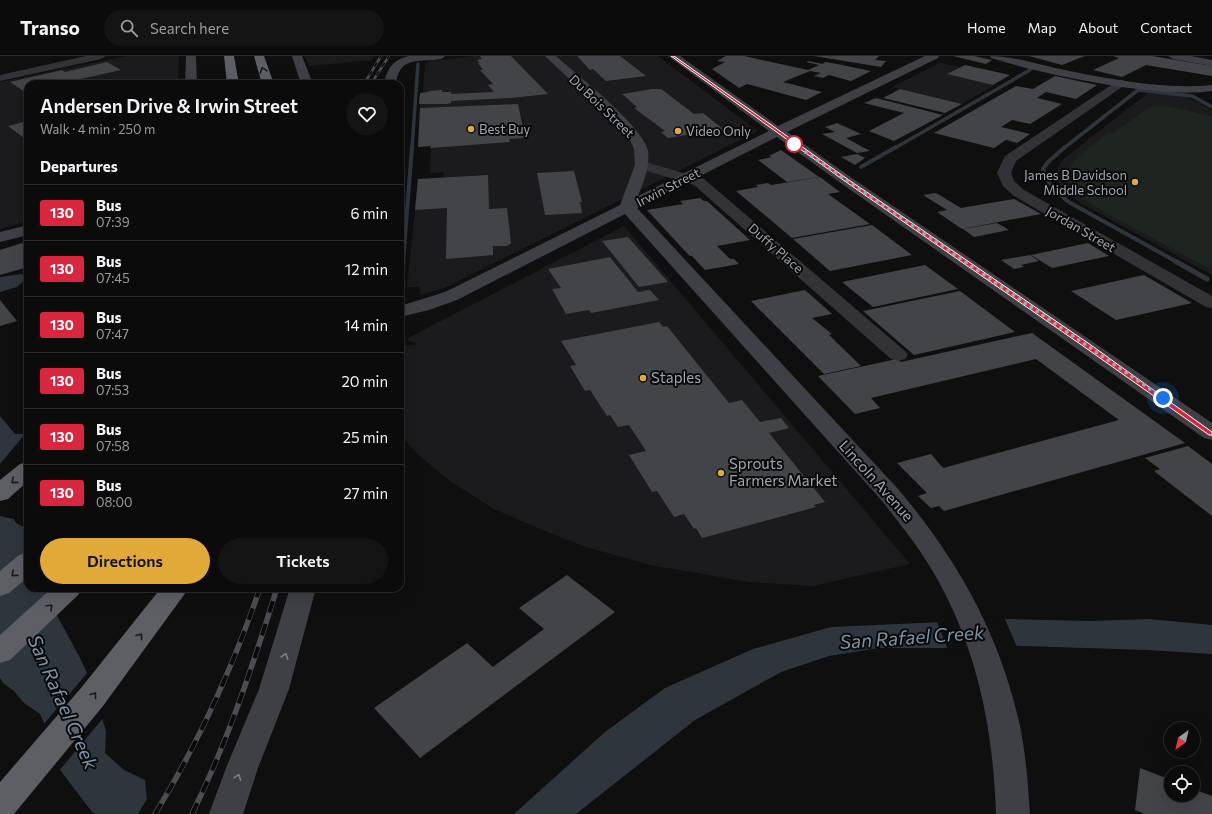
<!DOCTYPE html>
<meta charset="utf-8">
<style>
body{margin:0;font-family:Commissioner,sans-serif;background:#141415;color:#f1f3f6;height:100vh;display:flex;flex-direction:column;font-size:15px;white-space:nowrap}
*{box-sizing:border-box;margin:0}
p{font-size:13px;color:#9a9b9d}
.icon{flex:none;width:22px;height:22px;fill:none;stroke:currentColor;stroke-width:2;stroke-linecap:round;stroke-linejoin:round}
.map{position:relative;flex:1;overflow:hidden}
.details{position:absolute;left:24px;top:24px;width:380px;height:512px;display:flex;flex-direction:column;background:#0b0b0c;border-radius:12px;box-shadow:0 4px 16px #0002,0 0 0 1px #2b2b2d}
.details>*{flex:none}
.badge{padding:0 8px;border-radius:3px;font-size:14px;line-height:26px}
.needle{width:26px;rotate:214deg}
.fabs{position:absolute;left:1164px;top:666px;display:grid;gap:8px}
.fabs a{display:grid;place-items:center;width:36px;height:36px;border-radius:50%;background:#0b0b0c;box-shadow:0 4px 16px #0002,0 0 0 1px #2b2b2d;font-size:20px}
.you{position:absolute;width:20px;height:20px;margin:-10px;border:3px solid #fff;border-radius:50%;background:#1a73e8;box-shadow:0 0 0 6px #1a73e833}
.map>.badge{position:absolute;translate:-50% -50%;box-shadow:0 0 0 2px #fff}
h2{padding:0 16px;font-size:15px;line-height:36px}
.round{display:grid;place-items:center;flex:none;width:42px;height:42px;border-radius:21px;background:#141415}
.summary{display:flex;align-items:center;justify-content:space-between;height:68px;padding:0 16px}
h1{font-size:19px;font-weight:600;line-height:30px}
.action{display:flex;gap:8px;margin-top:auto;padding:8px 16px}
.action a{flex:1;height:46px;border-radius:24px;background:#e0a938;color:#111;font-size:16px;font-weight:600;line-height:46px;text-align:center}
.action a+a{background:#141415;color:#f1f3f6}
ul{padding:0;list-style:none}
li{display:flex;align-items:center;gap:12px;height:56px;padding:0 16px;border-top:1px solid #2b2b2d}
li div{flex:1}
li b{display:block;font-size:15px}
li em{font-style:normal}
li .badge{min-width:44px;font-weight:700;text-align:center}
header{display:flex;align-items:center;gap:24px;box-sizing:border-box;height:56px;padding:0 20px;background:#0b0b0c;border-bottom:1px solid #2b2b2d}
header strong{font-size:19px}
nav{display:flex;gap:22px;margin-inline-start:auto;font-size:14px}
.search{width:280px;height:36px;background:#141415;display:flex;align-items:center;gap:10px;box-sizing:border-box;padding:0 14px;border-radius:22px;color:#9a9b9d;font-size:15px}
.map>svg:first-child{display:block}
.built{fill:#1b1b1d}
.green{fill:#1e241f}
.water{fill:#2e353c}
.pier{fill:#0f0f10}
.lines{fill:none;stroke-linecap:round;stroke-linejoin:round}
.stream-far2{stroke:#2e353c;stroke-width:3.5}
.stream-far1{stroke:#2e353c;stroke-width:4}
.stream{stroke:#2e353c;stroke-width:5}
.building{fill:#434448}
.street{fill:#333337;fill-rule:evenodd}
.secondary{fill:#3f4045;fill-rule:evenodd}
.highway{fill:#5d5f65;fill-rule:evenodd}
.rail-far1-casing{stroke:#4b4d52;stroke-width:2.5}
.rail-casing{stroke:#4b4d52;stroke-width:5.5}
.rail-far1{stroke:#0a0a0b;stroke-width:1.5;stroke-dasharray:5;stroke-linecap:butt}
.rail{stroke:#0a0a0b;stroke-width:4;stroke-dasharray:12;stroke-linecap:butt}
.oneway{stroke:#1b1b1d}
.oneway2{stroke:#7f828b}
.line{fill:#d7263d;stroke:#fff}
.walk{stroke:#a1a6b0;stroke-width:4;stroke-dasharray:0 7.2}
.poi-dot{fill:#e0a938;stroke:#0a0a0b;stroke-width:1.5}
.stop-dot{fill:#fff;stroke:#d7263d;stroke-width:2}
.labels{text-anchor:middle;stroke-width:4;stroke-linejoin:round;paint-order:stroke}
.far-street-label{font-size:13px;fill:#a1a6b0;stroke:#0a0a0b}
.far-poi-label{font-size:13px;fill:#a1a6b0;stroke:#0a0a0b;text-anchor:start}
.poi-label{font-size:15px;fill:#a1a6b0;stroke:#0a0a0b;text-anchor:start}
.street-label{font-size:15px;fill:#a1a6b0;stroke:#0a0a0b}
.near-water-label{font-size:19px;font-style:italic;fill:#7b93a9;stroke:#0a0a0b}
</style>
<header>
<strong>Transo</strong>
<div class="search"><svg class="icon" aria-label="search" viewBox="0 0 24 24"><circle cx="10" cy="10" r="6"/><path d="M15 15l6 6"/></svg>Search here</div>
<nav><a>Home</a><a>Map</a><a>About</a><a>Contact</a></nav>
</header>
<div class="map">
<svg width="1212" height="758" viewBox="0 0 1212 758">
<rect width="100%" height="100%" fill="#0f0f10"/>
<path class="built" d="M 127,0 L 179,0 L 178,28 L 28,28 L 28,165 L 0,173 L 0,26 Z
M 305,0 L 374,0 L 372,4 L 309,10 Z
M 476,0 L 658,0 L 758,75 L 444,232 L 421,239 L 419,231 L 407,231 L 418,123 L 444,122 L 443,116 L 430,117 L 431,90 L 418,91 L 420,37 L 423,36 L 425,7 L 431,5 Z
M 940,7 L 960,11 L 948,18 L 995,29 L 962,48 L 892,31 Z
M 1148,37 L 1182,39 L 1212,54 L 1212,219 L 1082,148 L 1071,140 L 1060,130 L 1056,122 L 1056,115 L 1062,104 Z
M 624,170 L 910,508 L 813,530 L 749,526 L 650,509 L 586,491 L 547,476 L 494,453 L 450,425 L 415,396 L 400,377 L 400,290 L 415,289 L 416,288 L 406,283 Z"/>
<path class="green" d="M 1167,50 L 1212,60 L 1212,214 L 1104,156 L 1075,136 L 1068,124 L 1069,113 L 1079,99 L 1109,76 L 1113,77 L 1150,51 Z"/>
<path class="water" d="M 22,218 L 26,223 L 17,231 L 0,236 L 0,221 Z
M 0,360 L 15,378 L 25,378 L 0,408 Z
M 0,460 L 14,463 L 16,467 L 28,473 L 28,532 L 43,532 L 46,539 L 80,602 L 90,623 L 106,675 L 105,697 L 124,714 L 145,724 L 147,745 L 157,758 L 96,758 L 92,756 L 60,714 L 45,669 L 40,658 L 24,647 L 14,635 L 3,627 L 0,622 Z
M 1010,563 L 1090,565 L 1149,563 L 1212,569 L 1212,598 L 1147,594 L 995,589 L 946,592 L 879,592 L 829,600 L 781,616 L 695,664 L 576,758 L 514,758 L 605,676 L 665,632 L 753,593 L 831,571 Z"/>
<path class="pier" d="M 1004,561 L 1017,591 L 995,591 L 948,594 L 936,563 Z
M 88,616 L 104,661 L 58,716 L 43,669 Z
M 148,741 L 149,744 L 159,758 L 138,758 Z"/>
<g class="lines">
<path class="stream-far2" d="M 412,92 L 418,8
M 895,92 L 1030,14
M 1064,92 L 1138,34 L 1192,40 L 1212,51"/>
<path class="stream-far1" d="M 1065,91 L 1048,106 L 1043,113 L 1049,127 L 1067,145 L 1177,206
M 861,111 L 896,91
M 403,206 L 412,91"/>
<path class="stream" d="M 1175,205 L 1207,223
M 401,230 L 403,205"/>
</g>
<path class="building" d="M 480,0 L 511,0 L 548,38 L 511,42 L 451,45 L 451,47 L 447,48 L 419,48 L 420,37 L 428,36 L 429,35 L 442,34 L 442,36 L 451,36 L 451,38 L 494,36 L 488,29 L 493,28 L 480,14 L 483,14 L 478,7 L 480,7 L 477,4 L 482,3 Z
M 577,0 L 620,0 L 646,20 L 606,25 L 593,13 L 590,14 Z
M 726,0 L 744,0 L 808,14 L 819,9 L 806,6 L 809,5 L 822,8 L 826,6 L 837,8 L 871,15 L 851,25 L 829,19 L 823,22 L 814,20 L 821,17 L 810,15 L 783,26 L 822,36 L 806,44 L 747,28 L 739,32 L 712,13 L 725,6 L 717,5 Z
M 814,0 L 879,0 L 875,4 L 886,5 L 881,11 Z
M 953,0 L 974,0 L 992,4 L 986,8 Z
M 1029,0 L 1085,0 L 1062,9 Z
M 1113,0 L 1152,0 L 1212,10 L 1212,20 L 1146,9 L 1122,21 L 1093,14 L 1119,2 Z
M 107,6 L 121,14 L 76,24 L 82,28 L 28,28 L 28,38 L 10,26 L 62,14 L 65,16 Z
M 965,9 L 1010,19 L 993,29 L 947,18 Z
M 1055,20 L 1097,29 L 1076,43 L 1046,36 L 1037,42 L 1062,48 L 1030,68 L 1012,64 L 1001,71 L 1030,78 L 1017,87 L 1006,84 L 994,92 L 934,77 L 1016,30 L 1033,33 Z
M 652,33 L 661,33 L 694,58 L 703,57 L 723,73 L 668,82 L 661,76 L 665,75 L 634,52 L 637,51 L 622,38 Z
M 900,33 L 962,48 L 945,57 L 883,42 Z
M 876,42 L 943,59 L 894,85 L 869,75 L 904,57 L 864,47 Z
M 518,48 L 525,82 L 509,83 L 510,86 L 430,92 L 431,90 L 418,91 L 420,52 Z
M 28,65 L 28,85 L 8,70 Z
M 837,67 L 861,78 L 846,82 L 870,95 L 857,97 L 822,78 L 835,76 L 825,71 Z
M 781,94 L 819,121 L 787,126 L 758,104 L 772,101 L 769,100 Z
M 857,98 L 865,102 L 855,109 L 841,101 Z
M 574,115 L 582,146 L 580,146 L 582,157 L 545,159 L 537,117 Z
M 488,119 L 489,153 L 507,152 L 511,187 L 507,190 L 493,190 L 493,199 L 446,203 L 447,152 L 415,154 L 418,123 Z
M 820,121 L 840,136 L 828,138 L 870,168 L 792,182 L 736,135 L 758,131 L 756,129 L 768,127 L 771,129 Z
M 936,137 L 961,152 L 1014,143 L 1041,158 L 962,173 L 937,156 L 947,154 L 923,139 Z
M 700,142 L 704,145 L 707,145 L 750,184 L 717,190 L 730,203 L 734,203 L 739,208 L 705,214 L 692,200 L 690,200 L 685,195 L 647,154 L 683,148 L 680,145 Z
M 997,167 L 1009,174 L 974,181 L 963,173 Z
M 872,169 L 912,199 L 830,215 L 793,183 Z
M 628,181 L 668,226 L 639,231 L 602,185 Z
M 22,187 L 25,190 L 28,189 L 28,211 L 0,219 L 0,194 Z
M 1088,187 L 1109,200 L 1052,212 L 1031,199 Z
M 1030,199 L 1039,205 L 1021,209 L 1024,211 L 1014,213 L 1001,204 Z
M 610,201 L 638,236 L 650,234 L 659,244 L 591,257 L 589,254 L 566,258 L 552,233 L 561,232 L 548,213 Z
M 925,209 L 958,233 L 873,251 L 842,226 Z
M 1144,219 L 1192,247 L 1116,264 L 1071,235 Z
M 805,234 L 832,258 L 812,262 L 832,278 L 829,279 L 861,310 L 824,318 L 751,245 Z
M 960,235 L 1015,276 L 914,299 L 863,255 Z
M 0,244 L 17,265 L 0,270 Z
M 659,266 L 663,271 L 667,270 L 729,347 L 742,344 L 760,366 L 781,362 L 789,372 L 769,377 L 825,446 L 814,449 L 816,451 L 702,482 L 696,472 L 694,473 L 684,458 L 674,461 L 657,435 L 652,436 L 629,399 L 646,395 L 629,369 L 618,371 L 610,359 L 607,360 L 590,334 L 585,335 L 570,310 L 576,309 L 561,285 Z
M 1032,277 L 1185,387 L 944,455 L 939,450 L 931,452 L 918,440 L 927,437 L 897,407 L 931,398 L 943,412 L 1119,364 L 1036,303 L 871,342 L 880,352 L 855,358 L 818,320 L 897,303 L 901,306 Z
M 1188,390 L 1212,408 L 1212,460 L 1154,415 L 1160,413 L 1145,402 Z
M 567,519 L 615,556 L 420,702 L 374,652 L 467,587 L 493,611 L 544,573 L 519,552 Z
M 1140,712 L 1171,724 L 1171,739 L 1193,739 L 1193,733 L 1212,740 L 1212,758 L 1145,758 L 1135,754 Z"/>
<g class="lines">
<path class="street" d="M 86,0 L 106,0 L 101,3 L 0,25 L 0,19 Z
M 1121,24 L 1125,25 L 1127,27 L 1125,29 L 1016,105 L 1011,117 L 1014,125 L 1024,134 L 1212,240 L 1212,252 L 1206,251 L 1014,140 L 1003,130 L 997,117 L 1005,100 L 1117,25 Z
M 642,105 L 704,123 L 905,295 L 908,299 L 905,303 L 898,305 L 891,303 L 694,129 L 637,112 L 635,109 L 637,106 Z"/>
<path class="secondary" d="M 186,0 L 196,0 L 197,28 L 185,28 Z
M 292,0 L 302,0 L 313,28 L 301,28 Z
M 409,0 L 445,0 C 442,4 438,3 434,4 C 412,5 399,4 396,28 L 384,28 C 387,12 393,4 409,0 Z
M 545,0 L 556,0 C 576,18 644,71 648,95 C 650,111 644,125 638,140 L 769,75 L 668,0 L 680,0 L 778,70 L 925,0 L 939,0 L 938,2 L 787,76 L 852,122 L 1212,367 L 1212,384 L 1204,382 L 842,128 L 777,81 L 637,152 L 899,434 C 959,506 1000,579 1020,670 C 1026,699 1028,729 1030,758 L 996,758 C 993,671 977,590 932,514 C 918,490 900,468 883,446 L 625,158 L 457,244 L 429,254 L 400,261 L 400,250 L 445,236 L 620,149 L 635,109 L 634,93 L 630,84 L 619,70 Z
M 990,0 C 1012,0 1033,7 1055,12 C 1103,22 1164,34 1212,29 L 1212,35 C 1184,39 1157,35 1129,32 C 1083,25 1037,16 991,2 Z
M 1168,0 L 1191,0 L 1212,4 L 1212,10 L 1173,3 Z
M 28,169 L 28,179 L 0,186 L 0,176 Z
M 290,532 L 316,532 L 289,633 L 258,712 L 243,758 L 209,758 L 226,712 L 259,633 Z"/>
<path class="highway" d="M 224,0 L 234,0 L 239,28 L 227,28 Z
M 254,0 L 264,0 L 274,28 L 262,28 Z
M 28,406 L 28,425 L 8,443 L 0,445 L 0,424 L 20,408 Z
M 28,497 L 28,521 L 9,537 L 0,540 L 0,515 L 19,499 Z
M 52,532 L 82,532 L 78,539 L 10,604 L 0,607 L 0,579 Z
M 161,532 L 189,532 L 103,650 L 14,758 L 0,758 L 0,726 L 81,632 Z"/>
<defs>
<path id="rail-far1" d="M 364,28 L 381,0
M 371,28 L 389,0"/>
<path id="rail" d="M 155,758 C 199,686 233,611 260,532
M 192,758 C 228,685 253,609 277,532"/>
</defs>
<use href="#rail-far1" class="rail-far1-casing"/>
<use href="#rail" class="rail-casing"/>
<use href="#rail-far1" class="rail-far1"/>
<use href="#rail" class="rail"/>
</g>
<defs><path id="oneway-chevron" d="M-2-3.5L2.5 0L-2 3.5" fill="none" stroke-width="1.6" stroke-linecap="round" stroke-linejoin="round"/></defs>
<g class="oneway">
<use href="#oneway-chevron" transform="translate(263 14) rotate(-108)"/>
<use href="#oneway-chevron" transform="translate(14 425) rotate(139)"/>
<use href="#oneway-chevron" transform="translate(14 518) rotate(139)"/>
<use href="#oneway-chevron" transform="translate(50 551) rotate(-43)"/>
<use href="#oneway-chevron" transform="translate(140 580) rotate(-52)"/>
<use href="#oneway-chevron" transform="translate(94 639) rotate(-52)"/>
</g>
<g class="oneway2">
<use href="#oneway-chevron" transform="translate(285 600) rotate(-73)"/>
<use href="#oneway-chevron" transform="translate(238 721) rotate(-69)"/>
</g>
<path class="line" d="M 671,0 L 674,0 L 849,124 L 1088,287 L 1212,376 L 1212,379 L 1209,379 L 1083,290 L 846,126 Z"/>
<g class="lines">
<path class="walk" d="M 794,88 L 1163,342"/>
</g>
<g class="poi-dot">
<circle cx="471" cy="73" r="4"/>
<circle cx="678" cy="75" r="4"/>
<circle cx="1135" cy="126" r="4"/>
<circle cx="643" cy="322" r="4"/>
<circle cx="721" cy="417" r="4"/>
</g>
<circle class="stop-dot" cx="794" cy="88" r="8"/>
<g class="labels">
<g class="far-street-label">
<text transform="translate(602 50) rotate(44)" y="5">Du Bois Street</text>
<text transform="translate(668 131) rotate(-27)" y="5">Irwin Street</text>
<text transform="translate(1081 173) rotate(30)" y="5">Jordan Street</text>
<text transform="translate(776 192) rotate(41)" y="5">Duffy Place</text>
</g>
<g class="far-poi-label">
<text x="479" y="78">Best Buy</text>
<text x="686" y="80">Video Only</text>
<text x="1127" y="124" text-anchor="end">James B Davidson<tspan x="1127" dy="15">Middle School</tspan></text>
</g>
<g class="poi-label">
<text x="651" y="327">Staples</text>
<text x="729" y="413">Sprouts<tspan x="729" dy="17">Farmers Market</tspan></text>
</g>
<g class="street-label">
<text transform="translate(876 425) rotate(48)" y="5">Lincoln Avenue</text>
</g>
<g class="near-water-label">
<text transform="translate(912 581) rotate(-4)" y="7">San Rafael Creek</text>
<text transform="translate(63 646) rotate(66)" y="7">San Rafael Creek</text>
</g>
</g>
</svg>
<div class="fabs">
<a><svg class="needle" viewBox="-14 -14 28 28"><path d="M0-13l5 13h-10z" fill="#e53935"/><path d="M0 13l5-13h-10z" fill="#9a9b9d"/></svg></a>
<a><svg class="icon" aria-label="locate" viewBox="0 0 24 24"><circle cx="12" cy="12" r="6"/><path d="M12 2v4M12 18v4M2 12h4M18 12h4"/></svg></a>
</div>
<div class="you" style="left:1163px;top:342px"></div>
<section class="details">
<div class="summary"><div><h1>Andersen Drive &amp; Irwin Street</h1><p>Walk · 4 min · 250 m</p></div><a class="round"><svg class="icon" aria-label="heart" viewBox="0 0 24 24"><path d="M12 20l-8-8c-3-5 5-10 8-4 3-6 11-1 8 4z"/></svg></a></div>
<h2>Departures</h2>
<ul>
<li><span class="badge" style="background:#d7263d;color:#fff">130</span><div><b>Bus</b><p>07:39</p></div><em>6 min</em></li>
<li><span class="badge" style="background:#d7263d;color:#fff">130</span><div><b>Bus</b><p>07:45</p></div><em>12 min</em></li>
<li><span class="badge" style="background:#d7263d;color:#fff">130</span><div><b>Bus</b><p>07:47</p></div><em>14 min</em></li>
<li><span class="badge" style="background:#d7263d;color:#fff">130</span><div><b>Bus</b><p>07:53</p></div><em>20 min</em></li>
<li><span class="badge" style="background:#d7263d;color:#fff">130</span><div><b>Bus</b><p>07:58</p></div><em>25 min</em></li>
<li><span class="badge" style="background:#d7263d;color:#fff">130</span><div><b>Bus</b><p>08:00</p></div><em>27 min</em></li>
</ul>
<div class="action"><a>Directions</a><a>Tickets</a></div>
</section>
</div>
